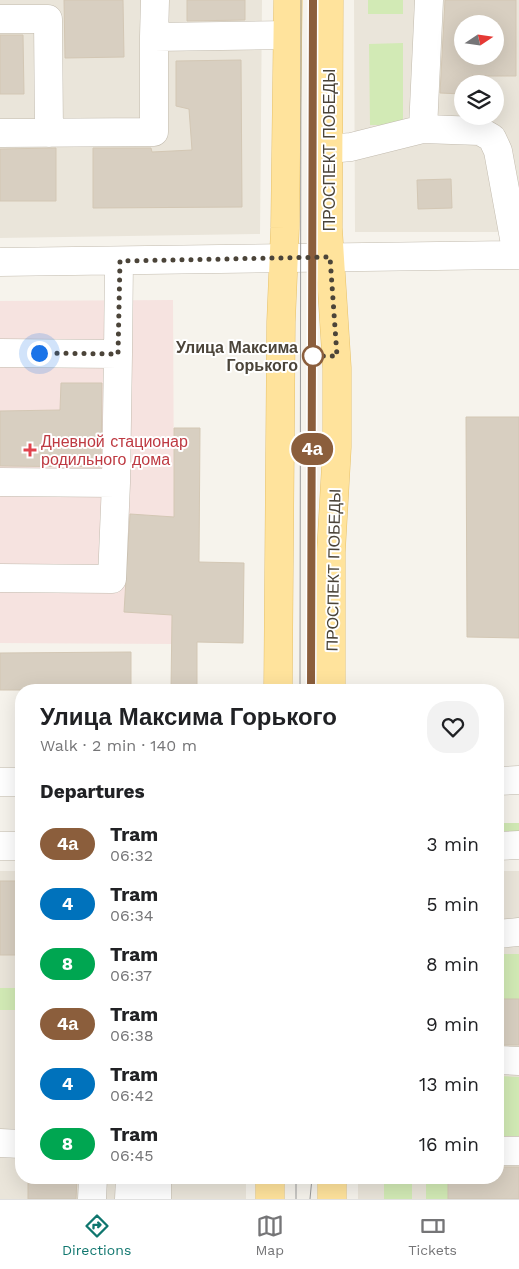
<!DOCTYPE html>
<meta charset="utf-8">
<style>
body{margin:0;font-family:"Work Sans",sans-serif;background:#f2f2f2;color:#202124;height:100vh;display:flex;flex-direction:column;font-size:19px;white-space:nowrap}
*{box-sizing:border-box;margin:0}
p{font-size:16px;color:#757577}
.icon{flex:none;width:28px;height:28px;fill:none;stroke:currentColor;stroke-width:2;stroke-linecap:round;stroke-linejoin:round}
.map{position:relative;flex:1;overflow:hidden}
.drawer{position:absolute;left:15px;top:684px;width:489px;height:500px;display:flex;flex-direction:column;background:#fff;border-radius:20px;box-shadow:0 5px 20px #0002}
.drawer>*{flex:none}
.badge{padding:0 10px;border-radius:16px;font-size:18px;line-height:32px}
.needle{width:32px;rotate:77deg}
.tools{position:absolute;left:454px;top:15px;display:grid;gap:10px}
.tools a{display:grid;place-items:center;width:50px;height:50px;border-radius:50%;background:#fff;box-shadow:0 5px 20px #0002;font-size:25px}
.you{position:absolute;width:25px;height:25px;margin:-12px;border:4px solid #fff;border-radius:50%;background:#1a73e8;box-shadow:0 0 0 8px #1a73e833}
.map>.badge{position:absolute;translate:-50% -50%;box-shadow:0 0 0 2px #fff}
h2{padding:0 25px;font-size:19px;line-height:45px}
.round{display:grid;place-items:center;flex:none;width:52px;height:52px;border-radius:20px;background:#f2f2f2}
.overview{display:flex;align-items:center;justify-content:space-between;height:85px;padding:0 25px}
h1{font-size:24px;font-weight:700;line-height:38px}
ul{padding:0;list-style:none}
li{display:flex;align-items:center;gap:15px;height:60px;padding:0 25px}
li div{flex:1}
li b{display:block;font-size:19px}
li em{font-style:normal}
li .badge{min-width:55px;font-weight:700;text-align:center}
.dock{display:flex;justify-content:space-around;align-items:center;height:70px;border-top:1px solid #e0e0e0;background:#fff;font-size:14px;color:#757577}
.dock a{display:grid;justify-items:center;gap:2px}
.dock .on{color:#0f766e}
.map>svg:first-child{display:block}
.residential{fill:#eae5da;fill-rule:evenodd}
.medical{fill:#f6e3e0}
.green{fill:#d2eab5}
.building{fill:#d8cfc1;stroke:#d3c7b4;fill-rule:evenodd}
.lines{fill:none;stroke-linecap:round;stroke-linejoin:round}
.minor-casing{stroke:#c2bbae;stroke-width:29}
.major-casing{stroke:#e6c16a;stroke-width:29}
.minor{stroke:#fff;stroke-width:28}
.major{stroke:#ffe39c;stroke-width:28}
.tram{stroke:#9a9a9a;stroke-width:1}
.line-casing{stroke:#fff;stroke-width:11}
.line{stroke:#8b5e3c;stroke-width:8}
.walk{stroke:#4b4439;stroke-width:5;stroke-dasharray:0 9}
.stop-dot{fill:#fff;stroke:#8b5e3c;stroke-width:2.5}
.health-dot{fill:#e0444e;stroke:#fff;stroke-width:2}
.labels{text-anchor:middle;stroke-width:4;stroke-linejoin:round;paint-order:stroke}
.street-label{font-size:16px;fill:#4b4439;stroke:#fff}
.stop-label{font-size:16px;font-weight:bold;fill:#4b4439;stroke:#fff;text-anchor:end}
.health-label{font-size:16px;fill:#be3a42;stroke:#fff;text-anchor:start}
</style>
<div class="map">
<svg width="519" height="1199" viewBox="0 0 519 1199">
<rect width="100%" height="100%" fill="#f6f3ec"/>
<path class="residential" d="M 0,0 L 262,0 L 260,234 L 0,238 Z
M 354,0 L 519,0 L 519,232 L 355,232 ZM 462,24 L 495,24 L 495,56 L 462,56 ZM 462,84 L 495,84 L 495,116 L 462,116 Z
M 0,871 L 21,871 L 21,1178 L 246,1178 L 246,1199 L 0,1199 Z
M 498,871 L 519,871 L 519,1199 L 358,1199 L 358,1178 L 498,1178 Z"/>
<path class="medical" d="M 173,300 L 174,507 L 172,644 L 0,643 L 0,301 Z"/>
<path class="green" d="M 368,0 L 403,0 L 403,14 L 368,14 Z
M 403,43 L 403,125 L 370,125 L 369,44 Z
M 498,823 L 519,823 L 519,836 L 498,836 Z
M 498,954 L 519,954 L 519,999 L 498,999 Z
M 0,988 L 21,988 L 21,1010 L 0,1010 Z
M 498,1076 L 519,1077 L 519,1136 L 498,1136 Z
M 384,1178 L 412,1178 L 412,1199 L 384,1199 Z
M 426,1178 L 448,1178 L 448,1199 L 426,1199 Z"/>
<path class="building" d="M 64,0 L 123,0 L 124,57 L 65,58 Z
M 187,0 L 245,0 L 245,20 L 187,21 Z
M 445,0 L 516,0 L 516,76 L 472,76 L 472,84 L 462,84 L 462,94 L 440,93 ZM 462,24 L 495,24 L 495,56 L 462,56 Z
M 0,35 L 23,35 L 24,94 L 0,94 Z
M 241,60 L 242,207 L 93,208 L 93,148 L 151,148 L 152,152 L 192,150 L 189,109 L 176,106 L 176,61 Z
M 56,148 L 56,201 L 0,201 L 0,149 Z
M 451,179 L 452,208 L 418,209 L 417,180 Z
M 61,383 L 102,383 L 101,467 L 0,466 L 0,411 L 60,410 Z
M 466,417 L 519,417 L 519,638 L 467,637 Z
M 174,428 L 200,428 L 199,562 L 244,563 L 243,643 L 197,642 L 197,690 L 171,690 L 172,615 L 124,612 L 130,514 L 174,517 Z
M 131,652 L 131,690 L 0,690 L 0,653 Z
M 0,881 L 21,881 L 21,955 L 0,955 Z
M 498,999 L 519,999 L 519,1045 L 498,1045 Z
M 498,1167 L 519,1167 L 519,1199 L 448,1199 L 448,1178 L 498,1178 Z
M 28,1178 L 77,1178 L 76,1199 L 28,1199 Z"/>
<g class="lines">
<defs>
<path id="minor" d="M 0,19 L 48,19 L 49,133
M 154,37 L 155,0
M 423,129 L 429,0
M 0,133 L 154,132 L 154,37 L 287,35
M 329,149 L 351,147 L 423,129 L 480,131 L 492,138 L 498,151 L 517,255
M 0,262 L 519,255
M 0,353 L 118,354 L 119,261
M 0,482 L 116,483 L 112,579 L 0,578
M 116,483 L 118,354
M 498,781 L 519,780
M 0,782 L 21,782
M 0,846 L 21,846
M 498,846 L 519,845
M 498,934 L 519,932
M 498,1060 L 519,1061
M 0,1143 L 21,1144
M 498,1151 L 519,1151
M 157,1178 L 157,1199
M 92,1199 L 93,1178
M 129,1199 L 130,1178"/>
<path id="major" d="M 329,0 L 328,228 L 337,368 L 337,447 L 331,552 L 331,690
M 278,690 L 281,322 L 285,228 L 288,0
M 270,1199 L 270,1178
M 332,1199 L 332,1178"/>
</defs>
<use href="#minor" class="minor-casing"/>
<use href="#major" class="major-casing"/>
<use href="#minor" class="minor"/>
<use href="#major" class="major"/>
<path class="tram" d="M 300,690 L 301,0
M 311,690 L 313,0
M 296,1199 L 296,1178
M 310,1199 L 312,1178"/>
</g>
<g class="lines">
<defs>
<path id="line" d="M 311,690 L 313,0"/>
</defs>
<use href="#line" class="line-casing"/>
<use href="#line" class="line"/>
<path class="walk" d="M 39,353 L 118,354 L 120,261 L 330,257 L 337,356 L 313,356"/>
</g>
<circle class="stop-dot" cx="313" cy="356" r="10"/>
<path class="health-dot" d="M27.5 442.5h5v5h5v5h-5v5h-5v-5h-5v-5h5z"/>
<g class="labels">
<g class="street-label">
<text transform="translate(329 150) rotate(-90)" y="6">ПРОСПЕКТ ПОБЕДЫ</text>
<text transform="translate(333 570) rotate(-89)" y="6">ПРОСПЕКТ ПОБЕДЫ</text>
</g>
<g class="stop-label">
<text x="298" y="353">Улица Максима<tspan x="298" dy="18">Горького</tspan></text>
</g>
<g class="health-label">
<text x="41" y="447">Дневной стационар<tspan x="41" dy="18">родильного дома</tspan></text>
</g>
</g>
</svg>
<div class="tools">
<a><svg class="needle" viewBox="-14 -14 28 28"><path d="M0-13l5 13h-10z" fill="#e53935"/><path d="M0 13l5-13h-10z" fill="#757577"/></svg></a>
<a><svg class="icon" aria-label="layers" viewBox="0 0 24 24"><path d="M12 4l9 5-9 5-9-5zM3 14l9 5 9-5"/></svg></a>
</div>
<div class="you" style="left:39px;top:353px"></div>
<b class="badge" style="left:312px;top:449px;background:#8b5e3c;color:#fff">4а</b>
<section class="drawer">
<div class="overview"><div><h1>Улица Максима Горького</h1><p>Walk · 2 min · 140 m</p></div><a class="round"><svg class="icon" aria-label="heart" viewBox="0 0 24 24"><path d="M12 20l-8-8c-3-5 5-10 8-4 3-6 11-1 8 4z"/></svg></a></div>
<h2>Departures</h2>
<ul>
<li><span class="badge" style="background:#8b5e3c;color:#fff">4а</span><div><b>Tram</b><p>06:32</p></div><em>3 min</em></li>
<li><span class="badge" style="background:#0072bc;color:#fff">4</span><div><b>Tram</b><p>06:34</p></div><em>5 min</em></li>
<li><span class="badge" style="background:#00a651;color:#fff">8</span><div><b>Tram</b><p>06:37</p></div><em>8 min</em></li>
<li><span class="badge" style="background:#8b5e3c;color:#fff">4а</span><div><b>Tram</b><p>06:38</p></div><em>9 min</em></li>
<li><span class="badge" style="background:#0072bc;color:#fff">4</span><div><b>Tram</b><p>06:42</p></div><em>13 min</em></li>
<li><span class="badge" style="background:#00a651;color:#fff">8</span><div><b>Tram</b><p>06:45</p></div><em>16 min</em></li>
</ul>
</section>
</div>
<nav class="dock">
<a class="on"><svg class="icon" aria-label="directions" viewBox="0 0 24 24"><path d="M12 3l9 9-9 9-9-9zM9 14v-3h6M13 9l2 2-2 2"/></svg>Directions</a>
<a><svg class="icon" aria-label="map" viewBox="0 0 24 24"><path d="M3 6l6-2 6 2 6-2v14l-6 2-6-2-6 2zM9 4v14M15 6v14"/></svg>Map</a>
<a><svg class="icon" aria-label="tickets" viewBox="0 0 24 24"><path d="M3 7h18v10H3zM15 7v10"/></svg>Tickets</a>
</nav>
